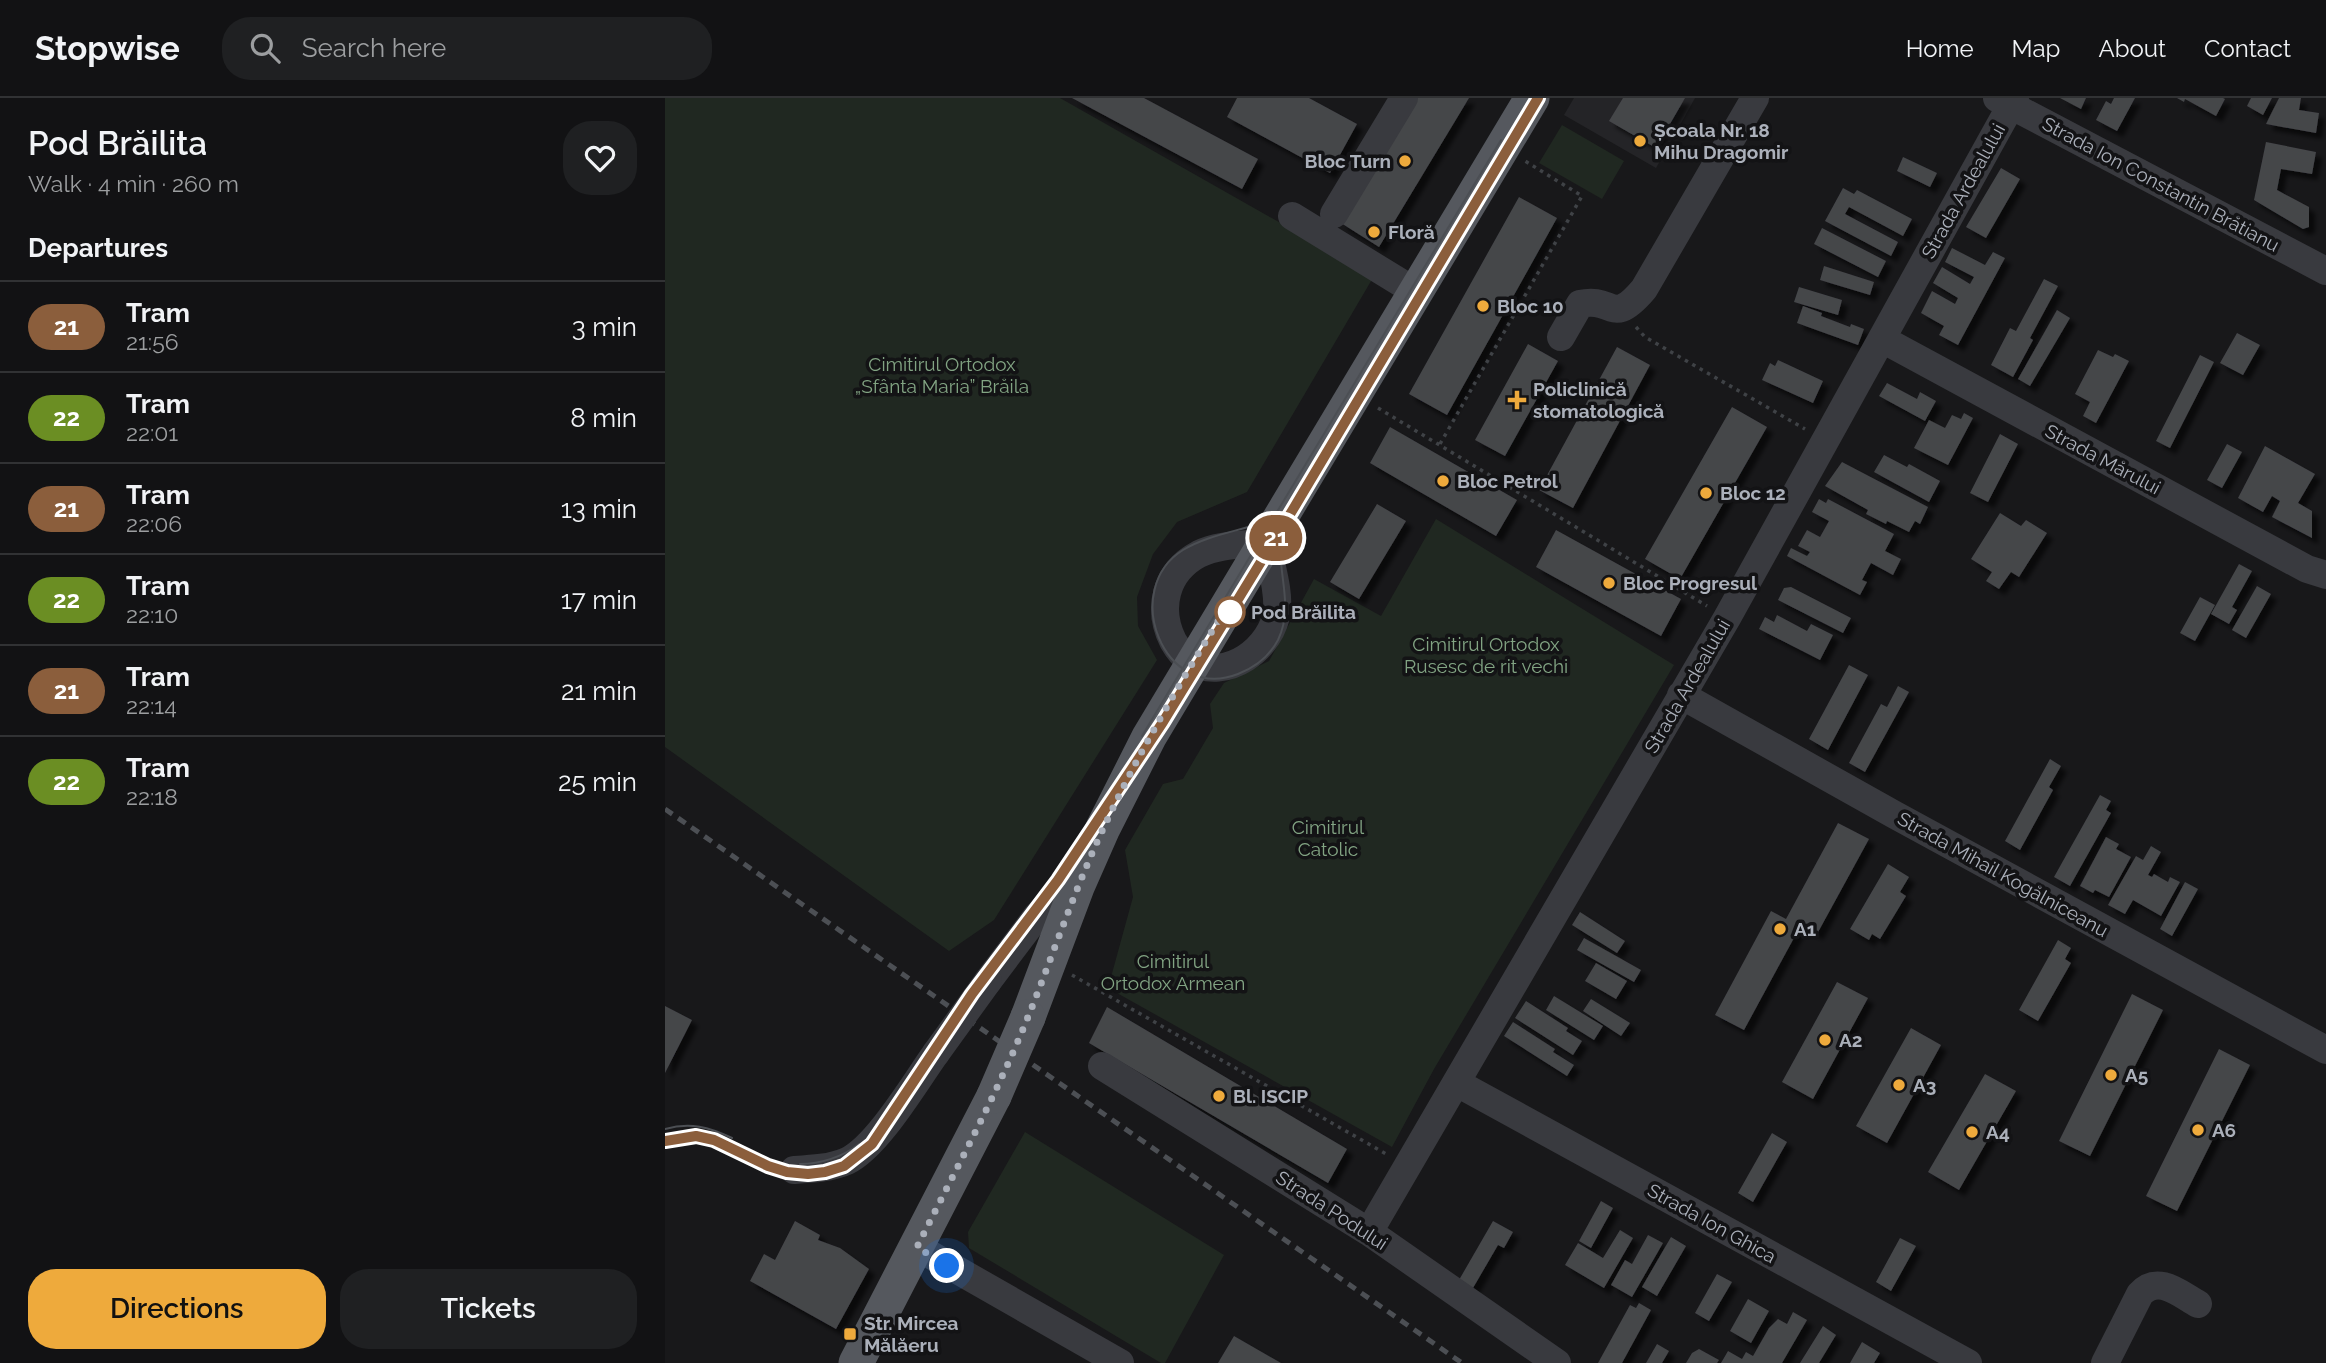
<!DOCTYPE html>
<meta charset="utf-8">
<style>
body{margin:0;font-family:Raleway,sans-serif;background:#1f2022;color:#f1f3f6;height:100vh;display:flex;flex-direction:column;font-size:26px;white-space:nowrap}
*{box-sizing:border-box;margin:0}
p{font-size:23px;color:#9c9ea0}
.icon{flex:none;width:38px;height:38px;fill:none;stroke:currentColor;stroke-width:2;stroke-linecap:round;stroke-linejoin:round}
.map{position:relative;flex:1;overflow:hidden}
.details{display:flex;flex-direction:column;background:#121214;width:665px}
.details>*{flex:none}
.badge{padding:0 14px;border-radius:23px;font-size:24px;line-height:46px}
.you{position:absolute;width:35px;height:35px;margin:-18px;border:5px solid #fff;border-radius:50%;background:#1a73e8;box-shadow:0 0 0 10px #1a73e833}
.map>.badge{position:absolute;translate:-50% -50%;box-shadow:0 0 0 4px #fff}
h2{padding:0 28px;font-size:26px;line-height:63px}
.round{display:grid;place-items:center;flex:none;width:74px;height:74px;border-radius:28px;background:#1f2022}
.overview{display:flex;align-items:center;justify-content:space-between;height:119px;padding:0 28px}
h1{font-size:33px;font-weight:600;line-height:52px}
.cta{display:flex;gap:14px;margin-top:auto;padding:14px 28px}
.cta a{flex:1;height:80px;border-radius:28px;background:#eeaa3c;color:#111;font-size:28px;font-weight:600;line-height:80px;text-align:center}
.cta a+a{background:#1f2022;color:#f1f3f6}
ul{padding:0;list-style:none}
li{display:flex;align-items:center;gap:21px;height:91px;padding:0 28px;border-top:2px solid #313234}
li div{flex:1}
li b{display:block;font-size:26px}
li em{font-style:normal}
li .badge{min-width:77px;font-weight:700;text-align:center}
header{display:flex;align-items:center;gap:42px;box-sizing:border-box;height:98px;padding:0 35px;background:#121214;border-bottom:2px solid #313234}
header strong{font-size:33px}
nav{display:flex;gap:38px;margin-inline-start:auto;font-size:24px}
.search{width:490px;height:63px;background:#1f2022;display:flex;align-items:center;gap:18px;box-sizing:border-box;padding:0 24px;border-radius:28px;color:#9c9ea0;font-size:26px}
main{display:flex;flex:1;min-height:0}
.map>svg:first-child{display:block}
.built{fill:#242427}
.green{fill:#202821}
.building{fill:#45464a;filter:url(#shadow)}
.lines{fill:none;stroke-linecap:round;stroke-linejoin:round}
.path{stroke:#3f4246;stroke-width:3.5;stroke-dasharray:3.5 5;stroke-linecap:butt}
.minor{stroke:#393a3f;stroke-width:28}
.major{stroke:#55585e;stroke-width:35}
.tram{stroke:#4c4f54;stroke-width:2}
.rail{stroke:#4c4f54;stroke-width:5;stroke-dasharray:9 7;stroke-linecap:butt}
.minor-bridge{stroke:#393a3f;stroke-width:28}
.major-bridge{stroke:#55585e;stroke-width:35}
.line-casing{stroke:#fff;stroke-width:16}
.line{stroke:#8b5e3c;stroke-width:10}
.walk{stroke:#abb0ba;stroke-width:7;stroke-dasharray:0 12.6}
.poi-dot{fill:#eeaa3c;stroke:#131315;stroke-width:2.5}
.stop-dot{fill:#fff;stroke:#8b5e3c;stroke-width:3.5}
.labels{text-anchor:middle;stroke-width:7;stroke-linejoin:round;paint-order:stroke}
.poi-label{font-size:19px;font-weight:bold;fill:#abb0ba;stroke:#131315;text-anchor:start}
.street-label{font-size:19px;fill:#abb0ba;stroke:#131315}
.park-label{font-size:19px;fill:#82a483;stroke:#131315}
.stop-label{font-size:19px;font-weight:bold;fill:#abb0ba;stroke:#131315;text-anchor:start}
</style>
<header>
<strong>Stopwise</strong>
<div class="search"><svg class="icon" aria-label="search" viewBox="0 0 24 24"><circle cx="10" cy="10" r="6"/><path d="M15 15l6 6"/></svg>Search here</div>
<nav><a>Home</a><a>Map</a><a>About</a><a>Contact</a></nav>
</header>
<main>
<section class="details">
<div class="overview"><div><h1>Pod Brăilita</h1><p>Walk · 4 min · 260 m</p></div><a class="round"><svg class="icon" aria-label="heart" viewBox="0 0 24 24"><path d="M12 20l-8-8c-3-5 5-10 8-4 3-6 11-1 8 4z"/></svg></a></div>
<h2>Departures</h2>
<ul>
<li><span class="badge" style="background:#8b5e3c;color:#fff">21</span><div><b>Tram</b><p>21:56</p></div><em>3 min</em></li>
<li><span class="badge" style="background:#6b8e23;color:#fff">22</span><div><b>Tram</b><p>22:01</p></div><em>8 min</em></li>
<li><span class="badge" style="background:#8b5e3c;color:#fff">21</span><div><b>Tram</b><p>22:06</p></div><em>13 min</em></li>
<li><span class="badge" style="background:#6b8e23;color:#fff">22</span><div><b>Tram</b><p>22:10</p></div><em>17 min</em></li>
<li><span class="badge" style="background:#8b5e3c;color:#fff">21</span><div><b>Tram</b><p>22:14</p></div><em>21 min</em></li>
<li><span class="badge" style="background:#6b8e23;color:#fff">22</span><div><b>Tram</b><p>22:18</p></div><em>25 min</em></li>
</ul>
<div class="cta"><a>Directions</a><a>Tickets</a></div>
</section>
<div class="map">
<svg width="1661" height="1265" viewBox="0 0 1661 1265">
<defs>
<filter id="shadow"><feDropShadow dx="6" dy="6" stdDeviation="2" flood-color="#0009"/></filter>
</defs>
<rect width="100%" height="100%" fill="#18181a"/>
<path class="built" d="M 909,0 L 1030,0 L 991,70 L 899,17 Z"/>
<path class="green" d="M 0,0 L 395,0 L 709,178 L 582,394 L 512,424 L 488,456 L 472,499 L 473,528 L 492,562 L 329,822 L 284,853 L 0,649 Z
M 897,27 L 959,63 L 937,101 L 874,65 Z
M 771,421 L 1009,567 L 769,971 L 727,1049 L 443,890 L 468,799 L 460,752 L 498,686 L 518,681 L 548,630 L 545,606 L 559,585 L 604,563 L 649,481 L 716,518 Z
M 360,1034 L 559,1157 L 500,1265 L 496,1265 L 304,1150 L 303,1134 Z"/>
<path class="building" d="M 407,0 L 479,0 L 593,61 L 577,91 Z
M 572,0 L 644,0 L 692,26 L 665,75 L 562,19 Z
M 751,0 L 804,0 L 714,149 L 676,125 Z
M 958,0 L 1020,0 L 991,50 L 944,23 Z
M 1395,0 L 1421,0 L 1416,11 Z
M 1449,0 L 1470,0 L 1452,33 L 1431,22 L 1441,3 L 1446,6 Z
M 1512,0 L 1558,0 L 1560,1 L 1551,18 L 1520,1 L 1519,4 Z
M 1586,0 L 1607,0 L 1598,17 L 1582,8 Z
M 1614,0 L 1636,0 L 1634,12 L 1654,15 L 1651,35 L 1601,26 Z
M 1601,44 L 1651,54 L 1647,76 L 1616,71 L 1612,92 L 1644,109 L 1644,129 L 1638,131 L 1589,102 Z
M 1238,59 L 1272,75 L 1265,89 L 1232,73 Z
M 1336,70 L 1355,81 L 1321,140 L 1301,129 Z
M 1178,90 L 1189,96 L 1192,92 L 1247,121 L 1238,138 L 1184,109 L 1180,116 L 1233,144 L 1226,158 L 1160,123 Z
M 854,99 L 892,120 L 782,317 L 744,296 Z
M 1157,130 L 1221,163 L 1213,179 L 1149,146 Z
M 1287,150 L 1320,167 L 1328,154 L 1340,160 L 1293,247 L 1274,237 L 1279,228 L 1256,215 L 1267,193 L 1290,206 L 1293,200 L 1268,185 L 1277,169 L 1305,186 L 1309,179 L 1280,164 Z
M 1159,168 L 1209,184 L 1205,197 L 1155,182 Z
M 1379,181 L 1393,188 L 1365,240 L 1368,242 L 1348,279 L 1326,267 L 1345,230 L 1351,233 Z
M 1134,189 L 1177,202 L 1173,217 L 1129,204 Z
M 1138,208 L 1157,215 L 1156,218 L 1185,229 L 1186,226 L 1199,231 L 1193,247 L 1132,225 Z
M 1392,212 L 1405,220 L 1365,288 L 1353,281 Z
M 1572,235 L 1595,247 L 1578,277 L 1555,265 Z
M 863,246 L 893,263 L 840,358 L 810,342 Z
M 952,249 L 985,267 L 908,410 L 874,392 Z
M 1433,252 L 1448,259 L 1450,256 L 1464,263 L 1431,325 L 1418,318 L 1425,304 L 1410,296 Z
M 1535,257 L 1549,264 L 1505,350 L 1491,343 Z
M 1113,262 L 1158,283 L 1148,305 L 1097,282 L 1105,265 L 1110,268 Z
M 1222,285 L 1252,301 L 1255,294 L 1271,303 L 1260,323 L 1214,298 Z
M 1067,309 L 1102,329 L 1015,481 L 980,461 Z
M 1299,315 L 1308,320 L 1283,367 L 1249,350 L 1264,322 L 1280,330 L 1287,317 L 1296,321 Z
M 725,329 L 852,402 L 831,438 L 705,365 Z
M 1335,336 L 1353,346 L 1323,404 L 1305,395 Z
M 1562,346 L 1577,354 L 1557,390 L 1542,382 Z
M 1600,348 L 1650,376 L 1633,405 L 1647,413 L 1647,440 L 1607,419 L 1615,403 L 1607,398 L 1598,414 L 1573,400 Z
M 1219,357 L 1242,369 L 1244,366 L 1275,383 L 1264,404 L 1209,374 Z
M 1177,364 L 1263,409 L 1255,426 L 1250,423 L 1244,434 L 1222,423 L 1221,426 L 1201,416 L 1203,412 L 1160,388 Z
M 1154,401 L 1161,405 L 1163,401 L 1229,436 L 1220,453 L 1236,461 L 1228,477 L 1206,465 L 1197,482 L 1202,484 L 1195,497 L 1122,458 L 1126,450 L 1142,458 L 1145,454 L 1133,448 L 1142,432 L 1155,439 L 1164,423 L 1147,414 Z
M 712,406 L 741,423 L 694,501 L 665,484 Z
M 1335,415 L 1356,428 L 1361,422 L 1382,435 L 1354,479 L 1346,474 L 1334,491 L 1321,483 L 1327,474 L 1306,461 Z
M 891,432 L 1016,501 L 996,538 L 871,469 Z
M 1574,466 L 1587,473 L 1567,509 L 1572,512 L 1564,526 L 1546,516 Z
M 1592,488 L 1606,496 L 1581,540 L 1567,532 Z
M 1126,489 L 1186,520 L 1178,535 L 1113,502 L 1119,490 Z
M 1535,499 L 1550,507 L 1530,543 L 1515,535 Z
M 1112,517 L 1142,533 L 1146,526 L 1168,537 L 1155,562 L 1094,531 L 1100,519 L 1109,524 Z
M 1184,567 L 1203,577 L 1163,652 L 1144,641 Z
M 1233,588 L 1244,594 L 1200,674 L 1184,665 L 1216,606 L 1222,609 Z
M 1385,661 L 1396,668 L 1384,689 L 1388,692 L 1355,752 L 1340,743 Z
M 1435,697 L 1446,703 L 1441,712 L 1446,715 L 1405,788 L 1389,779 Z
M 1173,725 L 1204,741 L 1152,836 L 1136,827 L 1079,932 L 1050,917 L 1106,813 L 1121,821 Z
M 1441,739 L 1454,746 L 1451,751 L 1466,759 L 1444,799 L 1430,792 L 1428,795 L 1415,788 Z
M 1486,748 L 1496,754 L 1483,777 L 1487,779 L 1489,776 L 1503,784 L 1505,779 L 1515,784 L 1496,818 L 1468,802 L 1460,816 L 1443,807 L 1471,758 L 1478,762 Z
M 1223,766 L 1244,779 L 1235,794 L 1241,798 L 1215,841 L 1207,836 L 1204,842 L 1185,831 Z
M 1520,784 L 1533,791 L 1507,838 L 1495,831 Z
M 915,814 L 960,843 L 952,855 L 907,827 Z
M 919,840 L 976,872 L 969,884 L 912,852 Z
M 1393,842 L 1406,850 L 1400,861 L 1406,865 L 1373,923 L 1354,912 Z
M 931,865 L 962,883 L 951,901 L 920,883 Z
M 1172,884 L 1203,900 L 1148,1001 L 1117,984 Z
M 1467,896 L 1498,912 L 1425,1058 L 1394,1043 Z
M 889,898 L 938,928 L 929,942 L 881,912 Z
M 926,901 L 965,925 L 956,938 L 918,913 Z
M 861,903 L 903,930 L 901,933 L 917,943 L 908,957 L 850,920 Z
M 0,908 L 27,922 L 0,975 Z
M 442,909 L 682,1051 L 663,1085 L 424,945 Z
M 848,924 L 890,951 L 888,954 L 909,967 L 902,978 L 839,938 Z
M 1246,930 L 1276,947 L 1222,1045 L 1191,1028 Z
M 1554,951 L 1585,967 L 1512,1113 L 1481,1098 Z
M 1320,976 L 1351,993 L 1294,1092 L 1263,1074 Z
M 1107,1035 L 1122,1044 L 1088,1104 L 1073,1095 Z
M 936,1103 L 948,1110 L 926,1150 L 914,1143 Z
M 130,1123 L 155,1137 L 153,1142 L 175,1150 L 204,1171 L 171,1231 L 85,1183 L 99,1156 L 110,1162 Z
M 828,1123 L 848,1134 L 839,1150 L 833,1147 L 808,1190 L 794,1182 Z
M 955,1132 L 968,1140 L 939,1190 L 900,1167 L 913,1145 L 938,1160 Z
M 983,1137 L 998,1145 L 967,1199 L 946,1187 L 960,1162 L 967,1166 Z
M 1006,1139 L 1021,1148 L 992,1198 L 977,1189 Z
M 1235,1140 L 1251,1148 L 1226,1193 L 1211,1184 Z
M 1052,1176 L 1067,1184 L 1044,1223 L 1030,1215 Z
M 1083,1201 L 1104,1213 L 1086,1245 L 1065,1233 Z
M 974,1205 L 986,1212 L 957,1265 L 933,1265 L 965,1207 L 971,1210 Z
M 1128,1214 L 1142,1222 L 1117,1265 L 1056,1265 L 1063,1253 L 1077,1261 L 1081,1254 L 1088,1258 L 1104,1230 L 1113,1221 L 1122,1226 Z
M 1158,1228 L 1171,1237 L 1154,1265 L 1135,1265 Z
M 569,1238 L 616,1265 L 553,1265 Z
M 1197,1244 L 1215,1255 L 1209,1265 L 1185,1265 Z
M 992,1246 L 1004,1253 L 997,1265 L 981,1265 Z
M 1034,1251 L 1054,1262 L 1052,1265 L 1021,1265 L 1027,1255 Z"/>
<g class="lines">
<path class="path" d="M 971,229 L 980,239 L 1140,331
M 713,310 L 1042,508
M 775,346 L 917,98 L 860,63
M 407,877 L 723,1057"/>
<path class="minor" d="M 1332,0 L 1661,173
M 669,116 L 739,0
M 627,118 L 751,194
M 896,239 L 915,206 C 949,198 946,230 979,191 L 1090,0
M 1217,241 L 1642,471 L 1661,477
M 602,444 C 605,466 614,490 612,512 C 608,550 561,585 525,563 C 518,558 512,550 508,543 C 492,511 500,474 534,456 C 554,446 580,447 602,444 Z
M 1016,597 L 1230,717 L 1661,952
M 323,883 L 372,818 L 384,806 L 412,789
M 437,968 L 704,1134 L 892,1265
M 792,985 L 1303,1265
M 129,1072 C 147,1071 166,1070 182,1063 C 213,1048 250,984 271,955
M 704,1134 L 1062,520 L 1350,0
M 252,1149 L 455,1265
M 1440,1265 L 1475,1196 C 1493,1176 1515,1196 1533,1206"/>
<path class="major" d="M 363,919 L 412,789 L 438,730 L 484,639 L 867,0
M 191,1265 L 329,998"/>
<path class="tram" d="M 609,420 C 580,433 546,435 518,452 C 455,491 498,605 573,576 C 591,569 604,559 613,542 C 630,507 611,473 616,437
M 477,638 L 836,42
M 0,1031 C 25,1024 44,1029 67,1040
M 0,1043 C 64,1019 113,1106 181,1066 C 210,1049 223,1019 241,992 C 263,960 285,927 308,895 C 335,858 364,821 392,783 C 429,732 464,678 498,624 C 629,420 749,208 873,0
M 135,1066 C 155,1066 178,1059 194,1046"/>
<path class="rail" d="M 0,711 L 797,1265"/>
<path class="minor-bridge" d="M 271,955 L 323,883"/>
<path class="major-bridge" d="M 329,998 L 363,919"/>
</g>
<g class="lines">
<defs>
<path id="line" d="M 0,1043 L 31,1038 L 49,1042 L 103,1068 L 122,1074 L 143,1076 L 160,1074 L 179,1068 L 207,1046 L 307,896 L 393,782 L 498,624 L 627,413 L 873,0"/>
</defs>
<use href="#line" class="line-casing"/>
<use href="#line" class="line"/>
<path class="walk" d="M 282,1168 L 252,1149 C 290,1073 331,998 363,919 C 388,857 409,793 438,731 C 474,653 519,578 565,504 L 565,514"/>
</g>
<g class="poi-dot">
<circle cx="975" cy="43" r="7"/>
<circle cx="740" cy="63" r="7"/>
<circle cx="709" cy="134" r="7"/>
<circle cx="818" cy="208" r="7"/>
<path d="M848.5 291.5h7v7h7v7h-7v7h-7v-7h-7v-7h7z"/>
<circle cx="778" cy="383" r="7"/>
<circle cx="1041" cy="395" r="7"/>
<circle cx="944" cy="485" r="7"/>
<circle cx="1115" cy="831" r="7"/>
<circle cx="1160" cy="942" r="7"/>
<circle cx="1446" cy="977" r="7"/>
<circle cx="1234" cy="987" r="7"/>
<circle cx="554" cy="998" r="7"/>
<circle cx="1533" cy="1032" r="7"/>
<circle cx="1307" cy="1034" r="7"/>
<rect x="178" y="1229" width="14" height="14" rx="3.5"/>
</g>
<circle class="stop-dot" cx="565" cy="514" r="14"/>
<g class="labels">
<g class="poi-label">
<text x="989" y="39">Școala Nr. 18<tspan x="989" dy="22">Mihu Dragomir</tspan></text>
<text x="726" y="70" text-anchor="end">Bloc Turn</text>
<text x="723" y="141">Floră</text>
<text x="832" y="215">Bloc 10</text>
<text x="868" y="298">Policlinică<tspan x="868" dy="22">stomatologică</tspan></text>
<text x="792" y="390">Bloc Petrol</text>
<text x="1055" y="402">Bloc 12</text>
<text x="958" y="492">Bloc Progresul</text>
<text x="1129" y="838">A1</text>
<text x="1174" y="949">A2</text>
<text x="1460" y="984">A5</text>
<text x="1248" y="994">A3</text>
<text x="568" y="1005">Bl. ISCIP</text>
<text x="1547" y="1039">A6</text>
<text x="1321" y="1041">A4</text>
<text x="199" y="1232">Str. Mircea<tspan x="199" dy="22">Mălăeru</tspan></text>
</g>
<g class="street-label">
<text transform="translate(1496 86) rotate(28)" y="7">Strada Ion Constantin Brătianu</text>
<text transform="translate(1298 93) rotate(-61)" y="7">Strada Ardealului</text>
<text transform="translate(1438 361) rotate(28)" y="7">Strada Mărului</text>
<text transform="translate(1022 588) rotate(-60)" y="7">Strada Ardealului</text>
<text transform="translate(1338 776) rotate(29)" y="7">Strada Mihail Kogălniceanu</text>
<text transform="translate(667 1112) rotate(33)" y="7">Strada Podului</text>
<text transform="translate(1047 1125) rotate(29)" y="7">Strada Ion Ghica</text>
</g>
<g class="park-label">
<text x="277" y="273">Cimitirul Ortodox<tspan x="277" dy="22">„Sfânta Maria” Brăila</tspan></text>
<text x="821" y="553">Cimitirul Ortodox<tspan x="821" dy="22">Rusesc de rit vechi</tspan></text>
<text x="663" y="736">Cimitirul<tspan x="663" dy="22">Catolic</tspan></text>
<text x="508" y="870">Cimitirul<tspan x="508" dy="22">Ortodox Armean</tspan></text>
</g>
<g class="stop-label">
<text x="586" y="521">Pod Brăilita</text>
</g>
</g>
</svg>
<div class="you" style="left:282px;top:1168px"></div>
<b class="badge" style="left:611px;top:440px;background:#8b5e3c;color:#fff">21</b>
</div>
</main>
